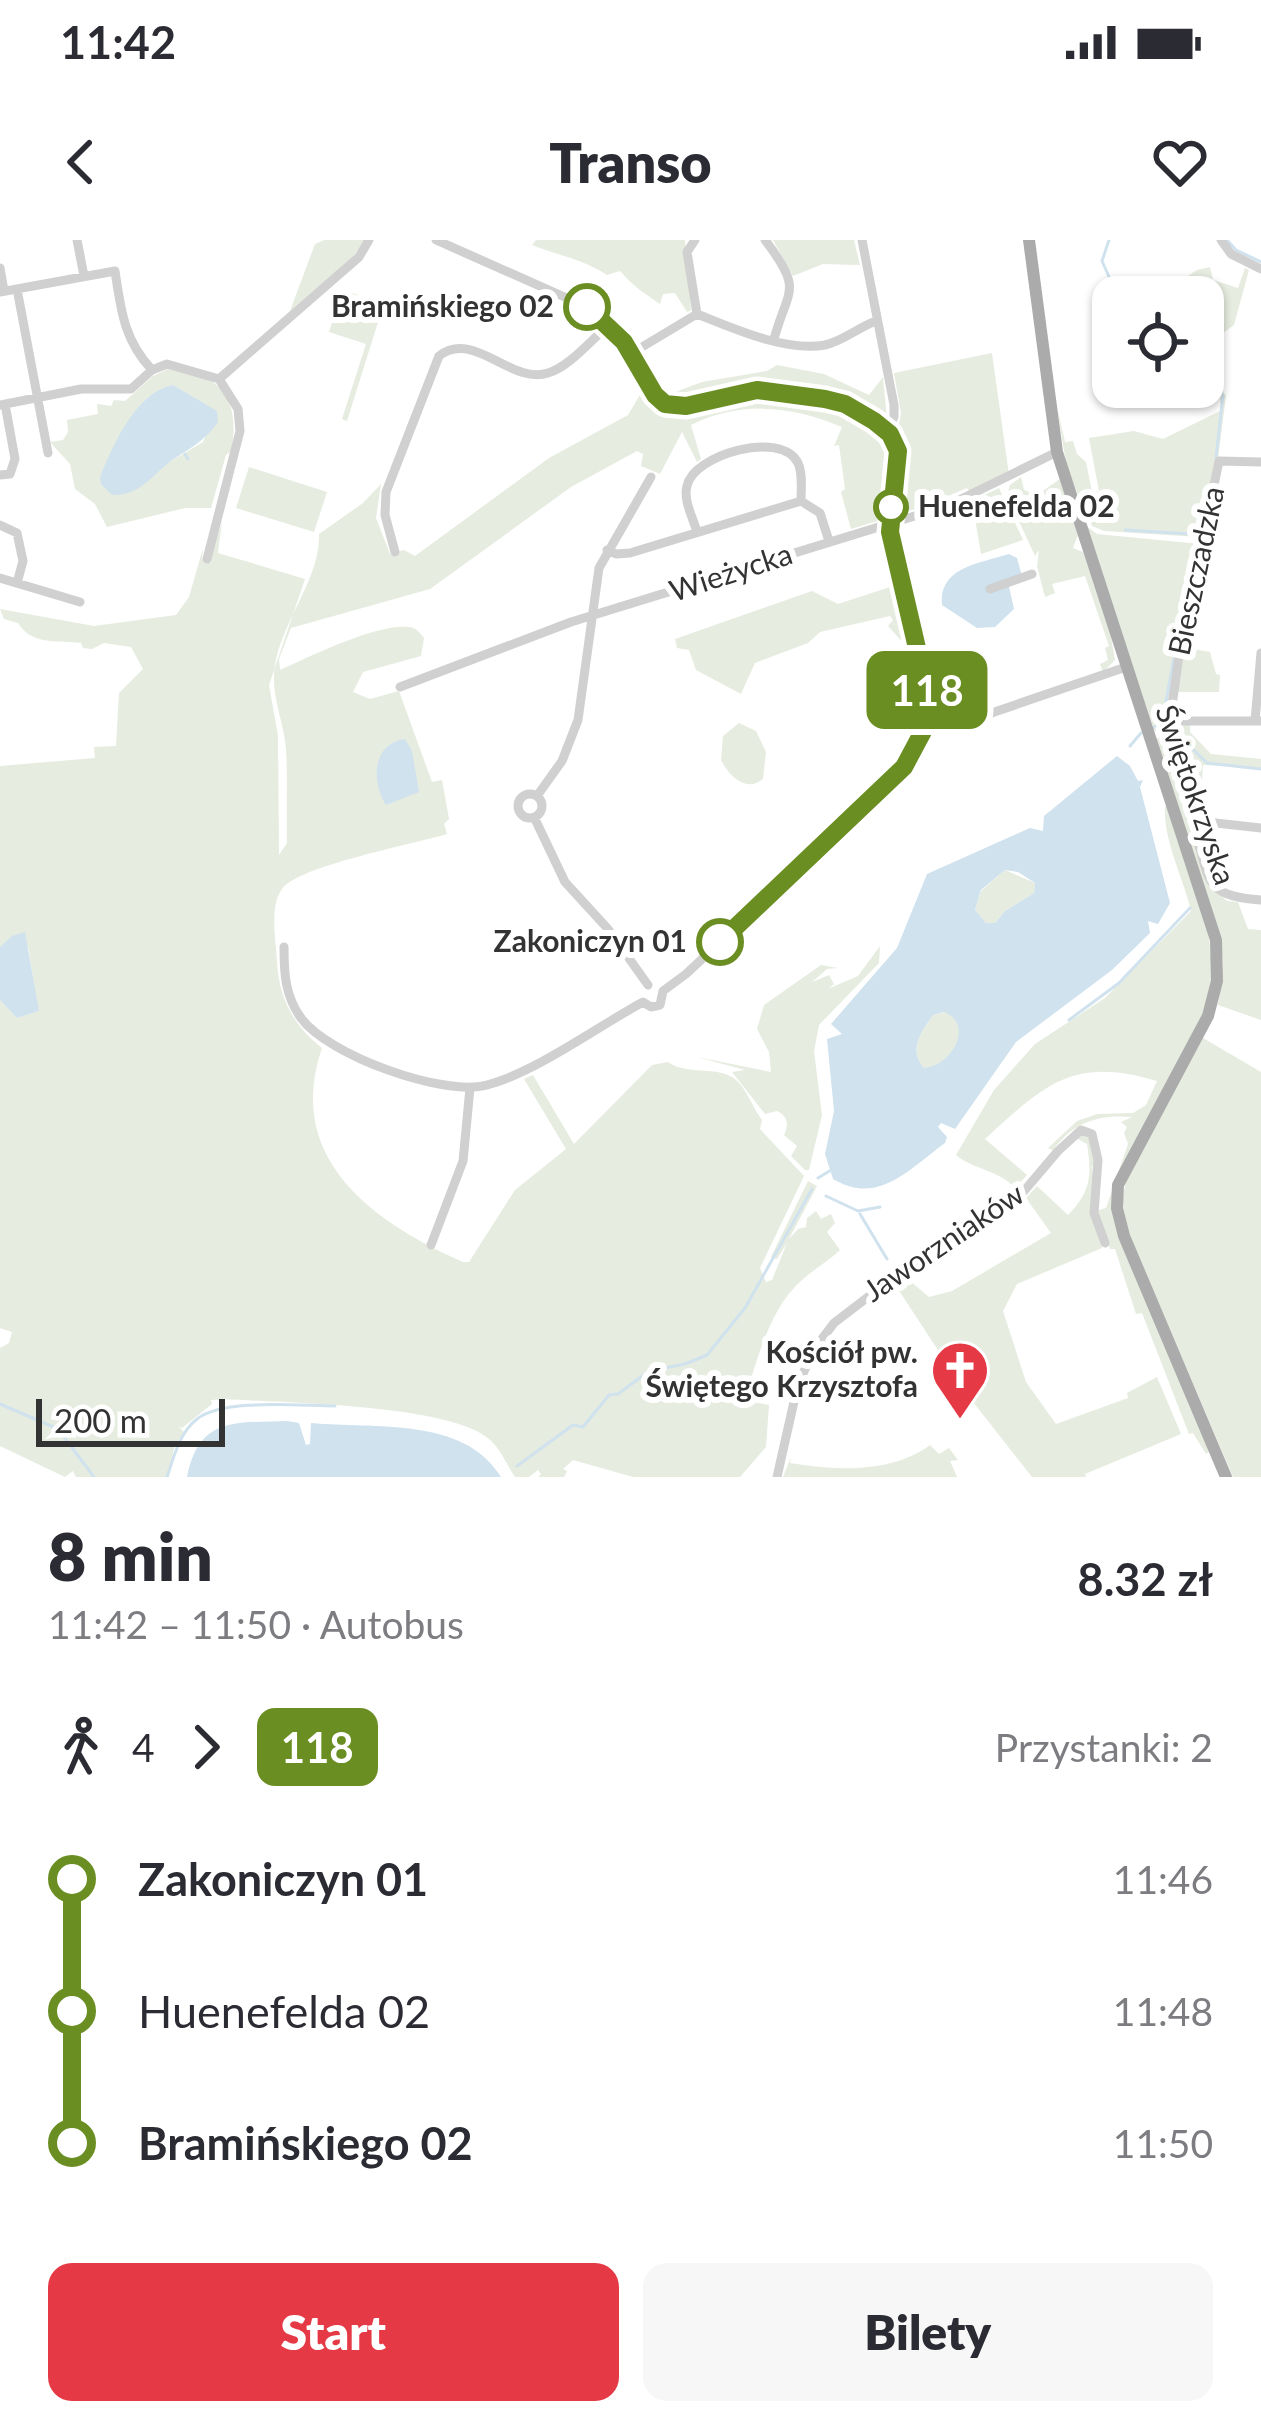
<!DOCTYPE html>
<html lang="pl">
<meta charset="utf-8">
<style>
body{margin:0;font-family:Lato,sans-serif;background:#f7f7f7;color:#2b2b33;height:100vh;display:flex;flex-direction:column;font-size:45px;white-space:nowrap}
*{box-sizing:border-box;margin:0}
p{font-size:39px;color:#7c7c81}
.icon{flex:none;width:66px;height:66px;fill:none;stroke:currentColor;stroke-width:2;stroke-linecap:round;stroke-linejoin:round}
.map{position:relative;height:1237px;overflow:hidden}
.panel{display:flex;flex-direction:column;background:#fff;flex:1}
.panel>*{flex:none}
.badge{padding:0 24px;border-radius:18px;font-size:42px;line-height:78px}
.buttons{position:absolute;left:1092px;top:36px;display:grid;gap:24px}
.buttons a{display:grid;place-items:center;width:132px;height:132px;border-radius:24px;background:#fff;box-shadow:0 3px 9px #0004;font-size:60px}
.scale{position:absolute;left:36px;bottom:30px;width:189px;box-sizing:border-box;padding-left:12px;border:6px solid #333;border-top:0;font-size:33px;line-height:42px;white-space:nowrap;color:#333;-webkit-text-stroke:9px #fff;paint-order:stroke}
.map>.badge{position:absolute;translate:-50% -50%;box-shadow:0 0 0 6px #fff}
.legs{display:flex;align-items:center;gap:18px;height:132px;padding:0 48px;font-size:39px}
.legs p{margin-inline-start:auto}
.head{display:flex;align-items:center;justify-content:space-between;height:204px;padding:0 48px}
h1{font-size:66px;font-weight:800;line-height:90px}
.primary-button{display:flex;gap:24px;margin-top:auto;padding:24px 48px}
.primary-button a{flex:1;height:138px;border-radius:24px;background:#e63946;color:#fff;font-size:48px;font-weight:800;line-height:138px;text-align:center}
.primary-button a+a{background:#f7f7f7;color:#2b2b33}
ul{padding:0 48px;list-style:none}
li{display:flex;align-items:center;gap:42px;height:132px;font-size:45px}
li i{display:grid;place-items:center;width:18px;height:100%;margin:0 15px;background:currentColor}
li i::after{content:'';width:30px;height:30px;margin:-15px;border:9px solid;border-radius:50%;background:#fff}
li p{margin-inline-start:auto}
li:first-child i{background:linear-gradient(#0000 50%,currentColor 0)}
li:last-child i{background:linear-gradient(currentColor 50%,#0000 0)}
.status{display:flex;justify-content:space-between;align-items:center;height:84px;padding:0 60px;background:#fff;direction:ltr}
.status svg{height:33px;fill:currentColor}
header{display:flex;justify-content:space-between;align-items:center;height:156px;padding:0 48px;background:#fff;font-size:54px;font-weight:800}
.map>svg:first-child{display:block}
.green{fill:#e6ecdf;fill-rule:evenodd}
.water{fill:#cfe2ee;fill-rule:evenodd}
.lines{fill:none;stroke-linecap:round;stroke-linejoin:round}
.stream{stroke:#cfe2ee;stroke-width:3}
.minor{stroke:#d0d0d0;stroke-width:9}
.major{stroke:#ababab;stroke-width:12}
.line-1-casing{stroke:#fff;stroke-width:27}
.line-1{stroke:#6b8e23;stroke-width:18}
.stop-1-dot{fill:#fff;stroke:#6b8e23;stroke-width:6}
.labels{text-anchor:middle;stroke-width:12;stroke-linejoin:round;paint-order:stroke}
.stop-label{font-size:30px;font-weight:bold;fill:#333;stroke:#fff;text-anchor:end}
.street-label{font-size:30px;fill:#333;stroke:#fff}
.poi-label{font-size:30px;font-weight:bold;fill:#333;stroke:#fff;text-anchor:end}
</style>
<div class="status"><b>11:42</b><svg viewBox="0 0 49 12"><path d="M0 12V9h3v3zM5 12V6h3v6zM10 12V3h3v9zM15 12V0h3v12zM26 1h20v11H26zM47 4h2v5h-2z"/></svg></div>
<header><svg class="icon" aria-label="back" viewBox="0 0 24 24"><path d="M15 5l-7 7 7 7"/></svg>Transo<svg class="icon" aria-label="heart" viewBox="0 0 24 24"><path d="M12 20l-8-8c-3-5 5-10 8-4 3-6 11-1 8 4z"/></svg></header>
<div class="map">
<svg width="1261" height="1237" viewBox="0 0 1261 1237">
<rect width="100%" height="100%" fill="#fff"/>
<path class="green" d="M 324,0 L 365,0 L 353,17 L 290,71 L 315,4 Z
M 536,0 L 685,0 L 691,70 L 687,72 L 675,53 L 663,54 L 660,64 C 642,51 637,50 620,31 L 607,35 C 581,18 559,16 532,5 Z
M 773,0 L 854,0 L 860,25 L 823,24 L 793,36 Z
M 1210,27 L 1213,40 L 1238,48 L 1245,28 L 1249,30 L 1234,85 L 1203,108 L 1203,57 L 1156,57 L 1197,30 Z
M 342,50 L 384,63 L 347,181 L 342,179 L 366,104 L 329,92 Z
M 992,113 L 1009,235 L 970,253 L 967,248 L 948,256 L 949,262 L 907,271 L 907,249 L 900,245 L 904,213 L 897,194 L 901,173 L 894,133 Z
M 1203,122 L 1226,156 L 1218,218 L 1215,219 L 1199,297 L 1104,291 L 1092,286 L 1067,229 L 1057,167 L 1065,202 L 1073,201 L 1077,214 L 1086,222 L 1092,252 L 1099,251 L 1089,198 L 1134,191 L 1163,199 L 1222,170 C 1222,151 1203,141 1203,122 Z
M 777,125 L 824,134 L 869,155 L 883,137 L 887,180 L 879,174 L 878,180 C 802,139 762,141 680,164 L 668,160 L 656,150 L 670,154 L 702,142 L 767,131 Z
M 168,129 C 222,131 241,162 231,211 L 226,215 L 211,268 L 185,268 L 107,287 L 95,264 L 75,249 L 70,224 L 50,202 L 63,200 L 68,192 L 67,180 L 98,174 L 97,164 L 111,166 L 114,160 L 125,161 L 153,136 ZM 173,145 L 216,171 L 203,202 L 168,223 L 100,237 L 130,180 L 147,158 Z
M 647,152 C 654,162 662,172 676,173 C 699,174 725,159 748,157 C 785,153 875,165 890,206 C 898,225 887,258 884,279 L 851,289 L 841,252 L 845,249 L 839,205 L 834,206 L 842,187 C 793,166 741,160 691,185 L 701,219 L 697,222 L 682,192 L 660,234 L 641,226 L 643,214 L 637,211 L 571,247 L 430,349 L 291,388 L 279,419 L 280,430 C 309,417 377,383 409,387 C 417,388 419,392 424,398 L 421,416 L 363,432 L 353,452 L 370,459 L 399,451 L 432,542 L 442,540 L 449,579 L 444,584 L 447,594 C 414,604 298,626 282,649 C 269,667 276,700 277,722 C 279,758 293,785 322,808 C 284,919 373,982 463,1022 L 469,1022 L 515,950 L 566,909 L 524,839 L 533,835 L 574,904 L 652,825 L 668,822 C 691,838 723,822 741,845 C 749,856 754,869 762,880 L 760,889 L 804,936 L 760,1028 L 766,1042 L 772,1040 L 787,1003 L 777,1019 L 771,1017 L 808,941 L 817,946 L 789,999 L 798,989 L 806,987 L 807,978 L 816,971 L 821,979 L 831,974 L 835,983 L 827,992 L 840,1010 C 829,1021 814,1029 802,1040 C 770,1068 759,1115 746,1154 L 753,1162 L 769,1165 L 766,1207 L 740,1237 L 633,1237 L 573,1220 L 563,1229 L 567,1231 L 564,1237 L 538,1237 L 541,1234 L 538,1230 L 529,1237 L 515,1237 C 507,1225 500,1208 489,1199 C 448,1164 282,1163 225,1159 L 211,1160 L 212,1164 L 182,1188 L 178,1186 L 184,1192 L 174,1208 L 169,1237 L 76,1237 L 73,1231 L 65,1237 L 0,1206 L 0,1108 L 9,1103 L 12,1092 L 0,1088 L 0,760 L 17,778 L 38,771 L 28,706 L 7,703 L 0,707 L 0,526 L 95,518 L 94,507 L 116,506 L 119,453 L 143,429 L 131,407 L 104,403 L 92,409 L 83,408 L 81,403 C 59,400 32,406 18,383 L 4,379 L 0,369 L 94,386 L 176,375 L 189,357 L 203,308 L 202,319 L 209,322 L 222,282 L 218,313 L 305,339 L 269,445 L 278,496 L 279,615 L 287,603 C 286,572 288,540 286,509 C 284,484 273,461 274,435 C 276,387 321,341 319,294 L 363,263 L 381,244 L 376,278 L 390,314 L 404,310 L 415,316 L 549,218 L 628,175 L 641,153 Z
M 249,227 L 327,252 L 314,292 L 236,268 Z
M 1021,237 L 1024,250 L 1037,255 L 1060,239 L 1078,295 L 1073,308 L 1083,312 L 1109,386 L 1115,420 L 1103,432 L 1100,424 L 1108,420 L 1105,408 L 1109,406 L 1085,336 L 1052,344 L 1055,353 L 1045,357 L 1037,326 L 1039,310 L 1035,316 L 1007,255 L 1010,245 Z
M 999,248 L 1023,300 L 981,314 L 972,261 Z
M 1085,285 L 1097,294 L 1200,304 L 1178,412 L 1169,412 L 1169,416 L 1176,416 L 1166,479 L 1155,492 Z
M 890,347 L 905,405 L 888,386 L 893,380 L 890,376 L 820,392 L 808,403 L 755,423 L 741,454 L 696,430 L 689,410 L 677,408 L 675,399 L 812,351 L 838,364 Z
M 1188,383 L 1194,383 L 1193,409 L 1210,412 L 1216,434 L 1220,435 L 1219,452 L 1175,452 Z
M 739,483 L 756,491 L 766,512 L 763,539 C 746,553 729,536 721,520 L 723,496 Z
M 1190,484 L 1190,492 L 1211,514 L 1261,519 L 1261,528 L 1203,525 L 1201,558 L 1196,558 L 1168,495 L 1171,486 Z
M 1161,497 L 1213,648 L 1227,661 L 1238,662 L 1248,689 L 1261,690 L 1261,780 L 1218,765 L 1223,724 L 1220,700 L 1156,499 Z
M 1165,566 L 1170,568 C 1191,632 1222,697 1208,766 L 1112,954 L 1210,1211 L 1206,1214 L 1193,1193 L 1189,1194 L 1142,1073 L 1136,1074 L 1115,1009 L 1110,1009 L 1097,976 L 1096,971 L 1106,968 L 1128,904 L 1124,893 L 1127,887 L 1121,882 L 1132,877 C 1099,874 1073,882 1053,910 L 1048,908 L 1077,881 L 1097,874 L 1133,873 L 1146,865 L 1157,841 C 1074,816 1046,843 985,899 L 1027,935 L 1015,948 C 999,930 974,930 956,915 L 994,850 L 1035,804 L 1105,758 L 1191,671 C 1183,636 1163,601 1165,566 Z
M 1005,630 L 1035,643 L 1034,653 L 1005,671 L 995,683 L 986,683 L 975,670 L 981,651 Z
M 880,706 L 879,723 L 819,785 L 814,811 L 822,875 L 809,930 L 805,930 L 791,916 L 797,906 L 784,895 C 789,885 788,876 777,871 L 765,874 L 732,832 L 745,830 L 697,817 L 771,832 L 769,812 L 757,789 L 764,765 L 821,725 L 838,728 L 827,729 L 812,742 L 829,735 L 834,744 L 828,749 L 858,736 Z
M 945,772 C 976,786 950,827 924,828 C 908,810 921,792 933,775 Z
M 1203,798 L 1261,832 L 1261,1237 L 1233,1237 L 1129,994 L 1122,960 L 1127,937 Z
M 1080,894 L 1089,896 L 1095,923 L 1092,927 L 1102,1008 L 1017,1044 L 1003,1071 L 1026,1142 L 1056,1184 L 1128,1158 L 1127,1153 L 1157,1137 L 1181,1194 L 1085,1234 L 1086,1237 L 1032,1237 L 966,1153 L 894,1043 L 903,1035 L 929,1057 L 952,1051 L 1051,993 L 1026,958 L 1037,946 L 1068,975 C 1091,952 1092,935 1087,904 L 1076,898 Z
M 930,1205 L 939,1214 L 949,1208 L 958,1220 L 950,1221 L 957,1237 L 783,1237 L 791,1217 L 790,1223 C 836,1231 893,1233 930,1205 Z"/>
<path class="water" d="M 173,145 L 217,171 L 218,182 C 204,202 190,208 171,221 C 151,236 140,256 112,255 L 101,244 L 100,237 C 113,205 136,152 173,145 Z
M 1009,314 L 1017,318 L 1022,336 L 1008,342 L 1014,369 L 995,387 L 977,388 L 942,365 C 938,327 981,323 1009,314 Z
M 405,499 L 412,511 L 419,552 L 386,565 C 371,542 372,503 405,499 Z
M 1117,516 L 1130,526 L 1138,541 L 1143,540 L 1140,547 L 1170,663 L 1158,684 L 1148,681 L 1150,693 L 1112,730 L 1016,802 L 955,889 L 941,883 L 938,887 L 947,897 L 945,903 C 908,930 878,966 833,939 L 825,914 L 834,871 L 827,799 L 842,794 L 831,784 L 897,708 L 927,634 L 1030,588 L 1043,591 L 1044,576 ZM 1005,630 L 1018,632 L 1035,643 L 1034,653 L 1005,671 L 995,683 L 986,683 L 975,670 L 981,650 ZM 944,772 C 976,785 950,827 924,828 C 908,810 921,792 933,775 Z
M 25,692 L 39,771 L 17,778 L 0,760 L 0,707 L 12,696 Z
M 287,1181 L 299,1183 L 306,1205 L 310,1204 L 311,1183 C 374,1189 464,1176 501,1237 L 187,1237 C 199,1176 236,1183 287,1181 Z"/>
<g class="lines">
<path class="stream" d="M 1109,0 L 1102,21 L 1118,57
M 1227,0 L 1236,10 L 1261,22
M 1203,125 L 1210,141 L 1223,155 L 1216,218
M 185,214 L 188,219
M 1125,290 L 1191,294
M 1169,486 L 1207,523 L 1261,529
M 1153,488 L 1162,483 L 1174,418
M 1130,506 L 1141,493
M 1069,780 L 1119,743 L 1190,668
M 818,938 L 831,930
M 826,956 L 858,971 L 880,967
M 860,974 L 887,1019
M 0,1164 L 58,1189 L 94,1237
M 517,1226 L 573,1185 L 583,1187 L 609,1155 L 618,1154 L 649,1131 L 685,1124 L 707,1115 L 745,1068 L 812,949
M 167,1237 C 174,1217 179,1193 197,1179 C 224,1158 300,1166 335,1166"/>
<path class="minor" d="M 77,0 L 84,36
M 695,0 L 687,12 L 697,74
M 765,0 C 804,51 788,48 774,99
M 862,0 L 894,165 L 894,177 L 887,191
M 1221,0 L 1231,14 L 1261,29
M 0,28 L 4,51
M 17,49 L 48,213
M 0,52 L 115,31 C 121,71 124,100 152,130
M 632,113 L 697,74 C 732,88 785,112 825,105 C 843,101 859,87 876,81
M 219,139 L 359,17 L 369,0
M 0,165 L 81,149 L 131,149 L 152,130 L 167,124 L 219,139
M 0,235 L 10,234 L 15,219 L 5,164
M 0,285 L 17,293 L 23,321 L 17,343
M 697,292 C 693,278 683,260 687,246 C 693,215 781,189 798,223 C 803,234 801,248 801,261
M 607,310 L 616,314 L 630,313 L 801,261 L 820,273 L 829,301
M 395,312 L 385,275 L 386,252 L 439,116 C 474,89 511,145 548,133 C 569,127 591,100 609,85
M 207,319 L 240,191 L 238,169 L 219,139
M 0,338 L 80,362
M 990,349 L 1032,334
M 400,447 L 571,382 L 947,266 L 1057,212
M 928,481 L 968,481 L 1126,427
M 1170,481 L 1179,415 L 1219,221 L 1261,222
M 1170,481 L 1261,481
M 1255,481 L 1261,413
M 1162,491 L 1192,576 L 1198,581
M518 566a12 12 0 1 1 24 0a12 12 0 1 1-24 0Z
M 537,556 L 562,521 L 578,480 L 599,328 L 651,237
M 534,577 L 565,642 L 608,689 L 648,745
M 1198,581 L 1194,588 C 1210,639 1202,656 1261,660
M 1198,581 L 1261,588
M 284,707 C 284,733 285,756 301,778 C 328,815 443,857 487,845 C 536,832 597,787 643,762 L 651,767 L 660,765 L 663,751 L 686,734 L 890,543 L 918,505 L 928,481 L 927,457 L 892,308 L 890,272 L 898,217 L 896,205 L 890,194 L 874,181 L 845,164 L 825,159 L 757,150 L 685,166 L 665,164 L 655,155 L 624,102 L 587,67 L 436,0
M 431,1005 L 463,921 L 470,848
M 777,1237 L 798,1144 L 815,1108 L 834,1083 L 953,992 L 1018,958 L 1058,911 L 1081,890 L 1092,894 L 1098,920 L 1094,973 L 1105,1003"/>
<path class="major" d="M 1029,0 L 1057,212 L 1216,700 L 1217,741 L 1208,776 L 1118,945 L 1117,968 L 1124,996 L 1226,1237"/>
</g>
<g class="lines">
<defs>
<path id="line-1" d="M 587,67 L 624,102 L 655,155 L 665,164 L 686,166 L 757,150 L 825,159 L 845,164 L 874,181 L 890,194 L 898,211 L 890,292 L 927,451 L 928,482 L 904,527 L 720,702"/>
</defs>
<use href="#line-1" class="line-1-casing"/>
<use href="#line-1" class="line-1"/>
</g>
<defs>
<symbol id="church-pin" viewBox="-11 -11 22 30"><path d="M0 17L-7.5 6A9.5 9.5 0 1 1 7.5 6Z" fill="#e63946" stroke="#fff"/><path d="M-1.2-6h2.4v3.5h3.3v2.4h-3.3V6h-2.4V-.1h-3.3v-2.4h3.3Z" fill="#fff"/></symbol>
</defs>
<g fill-rule="evenodd">
<use href="#church-pin" x="927" y="1097" width="66" height="90"/>
</g>
<g class="stop-1-dot">
<circle cx="587" cy="67" r="21"/>
<circle cx="891" cy="267" r="15"/>
<circle cx="720" cy="702" r="21"/>
</g>
<g class="labels">
<g class="stop-label">
<text x="554" y="77">Bramińskiego 02</text>
<text x="918" y="277" text-anchor="start">Huenefelda 02</text>
<text x="687" y="712">Zakoniczyn 01</text>
</g>
<g class="street-label">
<text transform="translate(1197 331) rotate(-78)" y="10">Bieszczadzka</text>
<text transform="translate(731 333) rotate(-18)" y="10">Wieżycka</text>
<text transform="translate(1195 555) rotate(71)" y="10">Świętokrzyska</text>
<text transform="translate(944 1003) rotate(-34)" y="10">Jaworzniaków</text>
</g>
<g class="poi-label">
<text x="918" y="1123">Kościół pw.<tspan x="918" dy="34">Świętego Krzysztofa</tspan></text>
</g>
</g>
</svg>
<div class="buttons">
<a><svg class="icon" aria-label="locate" viewBox="0 0 24 24"><circle cx="12" cy="12" r="6"/><path d="M12 2v4M12 18v4M2 12h4M18 12h4"/></svg></a>
</div>
<div class="scale">200 m</div>
<b class="badge" style="left:927px;top:450px;background:#6b8e23;color:#fff">118</b>
</div>
<section class="panel">
<div class="head"><div><h1>8 min</h1><p>11:42 – 11:50 · Autobus</p></div><b>8.32 zł</b></div>
<div class="legs"><svg class="icon" aria-label="walk" viewBox="0 0 24 24"><circle cx="13" cy="4" r="2"/><path d="M13 8l-2 6 4 7M11 14l-3 7M7 12l3-4h3l4 4"/></svg>4<svg class="icon" aria-label="forward" viewBox="0 0 24 24"><path d="M9 5l7 7-7 7"/></svg><b class="badge" style="background:#6b8e23;color:#fff">118</b><p>Przystanki: 2</p></div>
<ul>
<li><i style="color:#6b8e23"></i><b>Zakoniczyn 01</b><p>11:46</p></li>
<li><i style="color:#6b8e23"></i><span>Huenefelda 02</span><p>11:48</p></li>
<li><i style="color:#6b8e23"></i><b>Bramińskiego 02</b><p>11:50</p></li>
</ul>
<div class="primary-button"><a>Start</a><a>Bilety</a></div>
</section>
